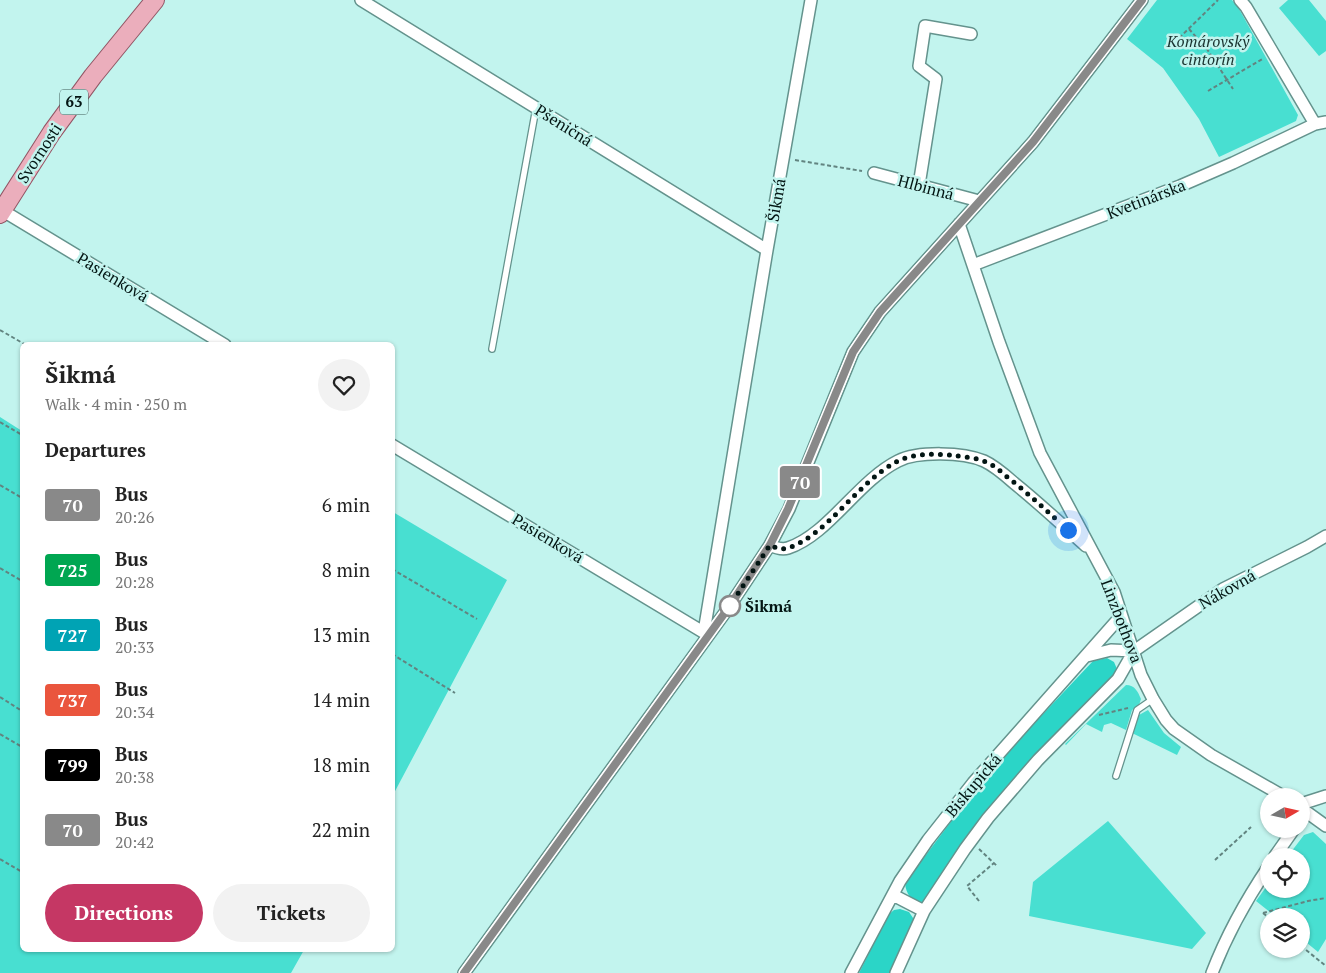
<!DOCTYPE html>
<meta charset="utf-8">
<style>
body{margin:0;font-family:"PT Serif",serif;background:#f2f2f2;color:#222;height:100vh;display:flex;flex-direction:column;font-size:19px;white-space:nowrap}
*{box-sizing:border-box;margin:0}
p{font-size:16px;color:#767676}
.icon{flex:none;width:28px;height:28px;fill:none;stroke:currentColor;stroke-width:2;stroke-linecap:round;stroke-linejoin:round}
.map{position:relative;flex:1;overflow:hidden}
.panel{position:absolute;left:20px;top:342px;width:375px;height:610px;display:flex;flex-direction:column;background:#fff;border-radius:8px;box-shadow:0 1px 4px #0004}
.panel>*{flex:none}
.badge{padding:0 10px;border-radius:4px;font-size:18px;line-height:32px}
.needle{width:32px;rotate:81deg}
.controls{position:absolute;left:1260px;top:788px;display:grid;gap:10px}
.controls a{display:grid;place-items:center;width:50px;height:50px;border-radius:50%;background:#fff;box-shadow:0 1px 4px #0004;font-size:25px}
.you{position:absolute;width:25px;height:25px;margin:-12px;border:4px solid #fff;border-radius:50%;background:#1a73e8;box-shadow:0 0 0 8px #1a73e833}
.map>.badge{position:absolute;translate:-50% -50%;box-shadow:0 0 0 2px #fff}
h2{padding:0 25px;font-size:19px;line-height:45px}
.round{display:grid;place-items:center;flex:none;width:52px;height:52px;border-radius:26px;background:#f2f2f2}
.head{display:flex;align-items:center;justify-content:space-between;height:85px;padding:0 25px}
h1{font-size:24px;font-weight:600;line-height:38px}
.button{display:flex;gap:10px;margin-top:auto;padding:10px 25px}
.button a{flex:1;height:58px;border-radius:30px;background:#c53764;color:#fff;font-size:20px;font-weight:600;line-height:58px;text-align:center}
.button a+a{background:#f2f2f2;color:#222}
ul{padding:0;list-style:none}
li{display:flex;align-items:center;gap:15px;height:65px;padding:0 25px}
li div{flex:1}
li b{display:block;font-size:19px}
li em{font-style:normal}
li .badge{min-width:55px;font-weight:700;text-align:center}
.map>svg:first-child{display:block}
.green{fill:#48dfd1}
.forest{fill:#2bd5c7}
.lines{fill:none;stroke-linecap:round;stroke-linejoin:round}
.service-casing{stroke:#64938d;stroke-width:8}
.minor-casing{stroke:#64938d;stroke-width:14}
.primary-casing{stroke:#915564;stroke-width:20}
.path{stroke:#628480;stroke-width:2;stroke-dasharray:4 2.5;stroke-linecap:butt}
.service{stroke:#fff;stroke-width:5.5}
.minor{stroke:#fff;stroke-width:11}
.primary{stroke:#ebaebc;stroke-width:18}
.line-casing{stroke:#fff;stroke-width:11}
.line{stroke:#898989;stroke-width:8}
.walk{stroke:#031513;stroke-width:5;stroke-dasharray:0 9}
.stop-dot{fill:#fff;stroke:#898989;stroke-width:2.5}
.labels{text-anchor:middle;stroke-width:5;stroke-linejoin:round;paint-order:stroke}
.shield{fill:#c2f4ee;stroke:#3c5855;stroke-width:1}
.shield-label{font-size:15px;font-weight:bold;fill:#031513}
.park-label{font-size:16px;font-style:italic;fill:#1a3330;stroke:#c2f4ee}
.street-label{font-size:16px;fill:#031513;stroke:#c2f4ee}
.stop-label{font-size:16px;font-weight:bold;fill:#031513;stroke:#c2f4ee;text-anchor:start}
</style>
<div class="map">
<svg width="1326" height="973" viewBox="0 0 1326 973">
<rect width="100%" height="100%" fill="#c2f4ee"/>
<path class="green" d="M 1157,0 L 1232,0 L 1238,7 L 1298,115 L 1296,121 L 1219,157 L 1199,119 L 1163,68 L 1127,39 Z
M 1288,0 L 1309,0 L 1326,21 L 1326,51 L 1319,56 L 1279,8 Z
M 0,417 L 22,431 L 22,950 L 304,950 L 291,973 L 0,973 Z
M 393,512 L 507,580 L 393,795 Z
M 1126,685 C 1135,685 1138,692 1141,699 L 1139,705 L 1132,710 L 1126,730 L 1111,723 L 1104,725 L 1102,732 L 1086,724 L 1066,745 L 1065,744 Z
M 1148,710 L 1164,733 L 1181,747 L 1177,755 L 1132,733 L 1139,715 Z
M 1108,821 L 1206,933 L 1192,949 L 1029,916 L 1033,882 Z
M 1313,832 L 1326,844 L 1326,939 L 1318,952 L 1301,938 L 1301,916 L 1275,916 L 1256,901 L 1269,883 L 1269,889 L 1301,889 L 1301,856 L 1288,856 L 1304,835 Z"/>
<path class="forest" d="M 1107,658 L 1114,662 L 1117,669 L 1111,679 L 1055,734 L 1004,791 L 928,897 L 923,902 C 911,902 906,894 905,883 L 961,808 L 1027,731 L 1093,661 Z
M 900,909 L 909,912 L 913,918 L 913,925 L 890,973 L 859,973 L 888,915 L 894,910 Z"/>
<g class="lines">
<defs>
<path id="service" d="M 492,349 L 536,108
M 1116,776 L 1137,710 L 1153,699"/>
<path id="minor" d="M 361,0 L 767,250
M 1240,0 L 1246,7 L 1315,124
M 874,173 L 979,201
M 919,185 L 936,79 L 919,66 L 925,26 L 971,34
M 0,209 L 225,345
M 959,224 L 999,342 L 1040,453 L 1114,592 L 1141,675 L 1153,699 L 1166,720 L 1174,729 L 1211,755 L 1283,796
M 973,265 L 1180,186 L 1233,163 L 1315,124 L 1326,122
M 392,445 L 708,635
M 770,545 C 776,548 782,550 788,548 C 828,535 858,481 898,461 C 918,451 963,452 984,461 C 995,466 1005,475 1014,483 C 1039,503 1062,525 1086,546
M 704,632 L 767,250 L 811,0
M 1087,656 L 1111,650 L 1134,651
M 1301,804 L 1326,796
M 1301,808 L 1326,826
M 1275,856 L 1294,829
M 893,895 L 924,911
M 464,973 L 729,607 L 770,545 L 789,509 L 853,352 L 880,312 L 1033,142 L 1142,0
M 851,973 L 900,881 L 928,840 L 973,783 L 1121,616
M 896,973 L 924,911 L 965,849 L 988,818 L 1038,760 L 1118,679 L 1134,651 L 1223,589 L 1307,547 L 1326,536
M 1212,973 C 1227,934 1246,900 1269,866"/>
<path id="primary" d="M 0,214 L 52,132 L 93,76 L 155,0"/>
</defs>
<use href="#service" class="service-casing"/>
<use href="#minor" class="minor-casing"/>
<use href="#primary" class="primary-casing"/>
<path class="path" d="M 1189,29 L 1207,49 L 1233,89
M 1170,47 L 1218,0
M 1208,91 L 1264,58
M 795,160 L 862,171
M 0,330 L 26,345
M 0,422 L 22,435
M 0,485 L 22,498
M 0,568 L 22,581
M 392,569 L 477,619
M 392,654 L 455,693
M 0,697 L 22,711
M 1099,715 L 1128,708
M 0,734 L 22,747
M 979,849 L 997,866
M 0,859 L 22,872
M 1215,860 L 1251,827
M 979,901 L 967,886 L 994,863
M 1263,913 L 1308,901 L 1326,898
M 1263,913 L 1269,918
M 1301,946 L 1326,966"/>
<use href="#service" class="service"/>
<use href="#minor" class="minor"/>
<use href="#primary" class="primary"/>
</g>
<g class="lines">
<defs>
<path id="line" d="M 464,973 L 729,607 L 770,545 L 788,509 L 853,352 L 880,312 L 1033,142 L 1142,0"/>
</defs>
<use href="#line" class="line-casing"/>
<use href="#line" class="line"/>
<path class="walk" d="M 730,606 L 729,607 L 770,545 C 776,548 782,550 788,548 C 828,535 858,481 898,461 C 915,453 932,454 950,455 C 963,457 978,457 990,464 C 998,468 1004,475 1011,480 C 1031,496 1049,513 1068,530"/>
</g>
<circle class="stop-dot" cx="730" cy="606" r="10"/>
<g class="labels">
<rect class="shield" x="60" y="89.5" width="28" height="25" rx="4"/>
<g class="shield-label">
<text x="74" y="107">63</text>
</g>
<g class="park-label">
<text x="1208" y="47">Komárovský<tspan x="1208" dy="18">cintorín</tspan></text>
</g>
<g class="street-label">
<text transform="translate(564 125) rotate(32)" y="6">Pšeničná</text>
<text transform="translate(39 153) rotate(-57)" y="6">Svornosti</text>
<text transform="translate(926 187) rotate(15)" y="6">Hlbinná</text>
<text transform="translate(1146 199) rotate(-21)" y="6">Kvetinárska</text>
<text transform="translate(776 200) rotate(-80)" y="6">Šikmá</text>
<text transform="translate(113 277) rotate(31)" y="6">Pasienková</text>
<text transform="translate(548 538) rotate(31)" y="6">Pasienková</text>
<text transform="translate(1227 589) rotate(-30)" y="6">Nákovná</text>
<text transform="translate(1122 621) rotate(69)" y="6">Linzbothova</text>
<text transform="translate(973 785) rotate(-50)" y="6">Biskupická</text>
</g>
<g class="stop-label">
<text x="745" y="612">Šikmá</text>
</g>
</g>
</svg>
<div class="controls">
<a><svg class="needle" viewBox="-14 -14 28 28"><path d="M0-13l5 13h-10z" fill="#e53935"/><path d="M0 13l5-13h-10z" fill="#767676"/></svg></a>
<a><svg class="icon" aria-label="locate" viewBox="0 0 24 24"><circle cx="12" cy="12" r="6"/><path d="M12 2v4M12 18v4M2 12h4M18 12h4"/></svg></a>
<a><svg class="icon" aria-label="layers" viewBox="0 0 24 24"><path d="M12 4l9 5-9 5-9-5zM3 14l9 5 9-5"/></svg></a>
</div>
<div class="you" style="left:1068px;top:530px"></div>
<b class="badge" style="left:800px;top:482px;background:#898989;color:#fff">70</b>
<section class="panel">
<div class="head"><div><h1>Šikmá</h1><p>Walk · 4 min · 250 m</p></div><a class="round"><svg class="icon" aria-label="heart" viewBox="0 0 24 24"><path d="M12 20l-8-8c-3-5 5-10 8-4 3-6 11-1 8 4z"/></svg></a></div>
<h2>Departures</h2>
<ul>
<li><span class="badge" style="background:#898989;color:#fff">70</span><div><b>Bus</b><p>20:26</p></div><em>6 min</em></li>
<li><span class="badge" style="background:#00a651;color:#fff">725</span><div><b>Bus</b><p>20:28</p></div><em>8 min</em></li>
<li><span class="badge" style="background:#00a3b4;color:#fff">727</span><div><b>Bus</b><p>20:33</p></div><em>13 min</em></li>
<li><span class="badge" style="background:#ea553d;color:#fff">737</span><div><b>Bus</b><p>20:34</p></div><em>14 min</em></li>
<li><span class="badge" style="background:#000;color:#fff">799</span><div><b>Bus</b><p>20:38</p></div><em>18 min</em></li>
<li><span class="badge" style="background:#898989;color:#fff">70</span><div><b>Bus</b><p>20:42</p></div><em>22 min</em></li>
</ul>
<div class="button"><a>Directions</a><a>Tickets</a></div>
</section>
</div>
